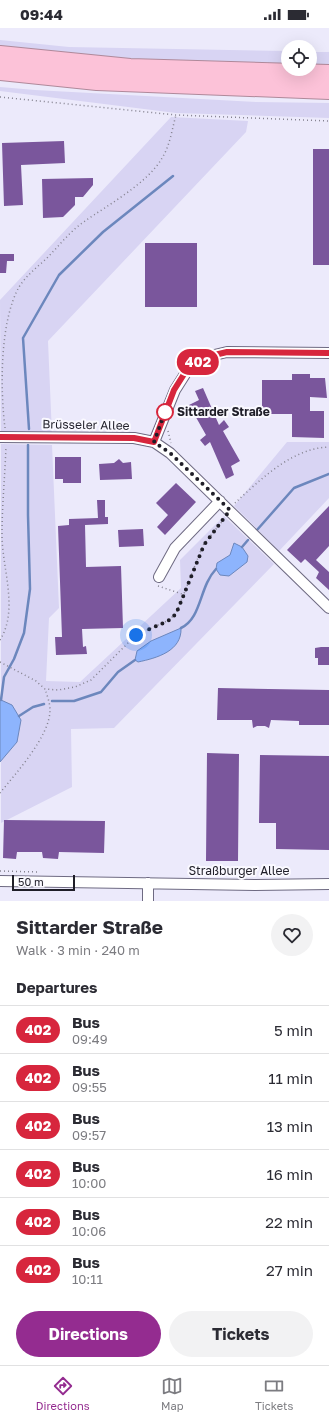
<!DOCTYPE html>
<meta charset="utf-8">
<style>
body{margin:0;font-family:"Golos Text",sans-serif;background:#f2f2f3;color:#2b2b33;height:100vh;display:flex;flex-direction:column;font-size:15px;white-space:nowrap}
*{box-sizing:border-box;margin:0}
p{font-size:13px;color:#7c7c81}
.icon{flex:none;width:22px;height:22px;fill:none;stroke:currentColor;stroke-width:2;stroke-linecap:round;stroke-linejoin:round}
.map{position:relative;height:873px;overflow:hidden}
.panel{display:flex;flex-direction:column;background:#fff;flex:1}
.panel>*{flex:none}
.badge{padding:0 8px;border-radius:13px;font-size:14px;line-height:26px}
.controls{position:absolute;left:281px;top:12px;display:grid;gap:8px}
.controls a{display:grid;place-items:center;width:36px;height:36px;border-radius:50%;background:#fff;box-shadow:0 4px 16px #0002;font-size:20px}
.scale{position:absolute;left:12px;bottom:10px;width:63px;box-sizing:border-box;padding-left:4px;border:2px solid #1f1e28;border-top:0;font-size:11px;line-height:14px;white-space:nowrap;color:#1f1e28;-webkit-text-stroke:3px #faf9ff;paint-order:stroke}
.you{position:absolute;width:20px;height:20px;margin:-10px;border:3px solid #fff;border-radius:50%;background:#1a73e8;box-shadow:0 0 0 6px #1a73e833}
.map>.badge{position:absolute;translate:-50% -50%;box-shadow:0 0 0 2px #fff}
h2{padding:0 16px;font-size:15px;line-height:36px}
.round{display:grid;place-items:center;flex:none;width:42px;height:42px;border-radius:21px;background:#f2f2f3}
.overview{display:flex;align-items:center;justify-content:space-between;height:68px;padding:0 16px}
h1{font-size:19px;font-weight:700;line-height:30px}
.primary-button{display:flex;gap:8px;margin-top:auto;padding:8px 16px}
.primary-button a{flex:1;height:46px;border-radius:24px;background:#942c90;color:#fff;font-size:16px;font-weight:700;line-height:46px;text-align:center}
.primary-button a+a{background:#f2f2f3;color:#2b2b33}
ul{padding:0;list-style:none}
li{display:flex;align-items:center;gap:12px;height:48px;padding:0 16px;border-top:1px solid #e1e1e2}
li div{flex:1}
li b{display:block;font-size:15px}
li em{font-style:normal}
li .badge{min-width:44px;font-weight:700;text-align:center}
.status{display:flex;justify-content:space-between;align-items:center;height:28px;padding:0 20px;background:#fff;direction:ltr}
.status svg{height:11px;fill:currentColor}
.dock{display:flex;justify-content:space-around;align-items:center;height:56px;border-top:1px solid #e1e1e2;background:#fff;font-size:11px;color:#7c7c81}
.dock a{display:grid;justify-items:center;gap:2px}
.dock .active{color:#942c90}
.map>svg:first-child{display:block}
.green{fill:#d8d4f3}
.water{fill:#8db4fd;stroke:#6c87bd}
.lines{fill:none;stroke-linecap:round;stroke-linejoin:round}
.stream{stroke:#6c87bd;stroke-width:2.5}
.building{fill:#7a569c}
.minor-casing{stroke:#6e6a82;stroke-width:12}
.motorway-casing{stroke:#af899a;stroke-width:20}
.path{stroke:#84828f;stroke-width:1.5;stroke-dasharray:1 3;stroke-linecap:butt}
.minor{stroke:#fff;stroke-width:10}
.motorway{stroke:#fcc2d8;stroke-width:18}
.line-casing{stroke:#fff;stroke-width:9}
.line{stroke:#d7263d;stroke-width:6}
.walk{stroke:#1f1e28;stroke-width:4;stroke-dasharray:0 7.2}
.stop-dot{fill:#fff;stroke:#d7263d;stroke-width:2}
.labels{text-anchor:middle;stroke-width:4;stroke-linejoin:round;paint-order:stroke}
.stop-label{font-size:12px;font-weight:bold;fill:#1f1e28;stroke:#faf9ff;text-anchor:start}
.street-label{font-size:12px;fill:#1f1e28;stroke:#faf9ff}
</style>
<div class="status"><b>09:44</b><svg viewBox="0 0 49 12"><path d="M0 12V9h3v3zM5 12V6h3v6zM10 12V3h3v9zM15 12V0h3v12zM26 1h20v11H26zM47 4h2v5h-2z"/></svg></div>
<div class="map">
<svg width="329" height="873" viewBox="0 0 329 873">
<rect width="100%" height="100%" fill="#eceafb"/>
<path class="green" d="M 0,12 L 69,19 L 288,23 L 288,37 L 218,35 L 15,25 L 0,23 Z
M 310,24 L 329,24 L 329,38 L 310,38 Z
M 0,59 L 35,62 L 256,74 L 329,75 L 329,90 L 176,85 L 0,63 Z
M 171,89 L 248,93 L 246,104 L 48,313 L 52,407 L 1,407 L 0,272 Z
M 287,414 L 329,414 L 329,470 L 279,523 L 234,478 Z
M 1,416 L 52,417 L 59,580 L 49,590 L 46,653 L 80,654 L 181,560 L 180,532 L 224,488 L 274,536 L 114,700 L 71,701 L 72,759 L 1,795 L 1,814 Z"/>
<path class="water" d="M 234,515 L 242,519 L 248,528 L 247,534 L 229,548 L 220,547 L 216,541 L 217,535 L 230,527 Z
M 181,600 C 182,623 157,630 138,634 L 135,632 L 137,623 L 151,613 Z
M 1,672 L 12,677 L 21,692 L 17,714 L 0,734 L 0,673 Z"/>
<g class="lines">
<path class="stream" d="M 29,401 L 23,310 L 59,247 L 103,204 L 173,148
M 257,502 L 294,460 L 329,446
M 242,519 L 248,512
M 181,600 C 202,590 199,559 216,541
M 1,672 L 4,649 L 14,631 L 24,605 L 30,561 L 28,487 L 28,417
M 52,673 L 74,673 L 101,664 L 118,644 L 135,632
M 19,688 L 33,679 L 44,676"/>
</g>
<path class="building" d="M 64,113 L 65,135 L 21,137 L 23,177 L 4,178 L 2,115 Z
M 313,121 L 329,121 L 329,237 L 313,237 Z
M 93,150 L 93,157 L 83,169 L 75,169 L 75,177 L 63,189 L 43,190 L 42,151 Z
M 145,215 L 197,215 L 197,279 L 145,279 Z
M 0,226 L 14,226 L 14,233 L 7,233 L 6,245 L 0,245 Z
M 292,346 L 310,346 L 310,350 L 325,350 L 327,370 L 310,369 L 310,383 L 324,383 L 324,410 L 292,409 L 292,386 L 262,386 L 262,352 L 292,352 Z
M 203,360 L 219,397 L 224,392 L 229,399 L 223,403 L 240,433 L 231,438 L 234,447 L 226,451 L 210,414 L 205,418 L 200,412 L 206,407 L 189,377 L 199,372 L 195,363 Z
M 55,429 L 81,429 L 81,455 L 63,455 L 63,451 L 55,451 Z
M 119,431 L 123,435 L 131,434 L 132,451 L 100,452 L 99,436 L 114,435 Z
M 176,455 L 196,474 L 165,507 L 157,499 L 168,487 L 156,475 Z
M 97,472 L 105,472 L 105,489 L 108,489 L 108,496 L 85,497 L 86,539 L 121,538 L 123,600 L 82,601 L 83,619 L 86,618 L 87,626 L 56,627 L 55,609 L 62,609 L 58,498 L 69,497 L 69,491 L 98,490 Z
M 329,478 L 329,518 L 316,532 L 329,544 L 329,562 L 316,550 L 319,544 L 305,531 L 301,535 L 287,522 Z
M 143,501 L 144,518 L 119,519 L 118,502 Z
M 321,619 L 329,619 L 329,637 L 318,637 L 318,630 L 315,630 L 315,620 Z
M 218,660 L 329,662 L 329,697 L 299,697 L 299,693 L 271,692 L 269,700 L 265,698 L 257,698 L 253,700 L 252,692 L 217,692 Z
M 207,725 L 239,726 L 238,833 L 206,833 Z
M 260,727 L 329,728 L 329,822 L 276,821 L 276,795 L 259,795 Z
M 4,792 L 105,793 L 104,825 L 59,824 L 58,831 L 43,830 L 42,824 L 17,824 L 16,831 L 3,830 Z"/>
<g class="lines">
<defs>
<path id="minor" d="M 0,409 L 134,410 L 154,414 L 170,425 L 329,580
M 154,414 L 175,362 L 187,343 L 206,329 L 227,324 L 329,325
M 159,549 L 175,520 L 220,473
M 0,853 L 255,857 L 329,856
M 148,873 L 148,855"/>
<path id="motorway" d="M 0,27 L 130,40 L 329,46
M 0,43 L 97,53 L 329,62"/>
</defs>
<use href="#minor" class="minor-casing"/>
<use href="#motorway" class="motorway-casing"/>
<path class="path" d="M 0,69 L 176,87 L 329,93
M 5,400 C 0,360 0,293 19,259 C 26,248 36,240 46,231 C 59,218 70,203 85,193 C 108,177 148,155 162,130 C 170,118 172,101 176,87
M 168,403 L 171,415
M 235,475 C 260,452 292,420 329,419
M 158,558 L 185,567
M 0,612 C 19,582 2,540 2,507 C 2,477 5,448 6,418
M 0,634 L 36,653 L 45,661 L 58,662 L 75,659 L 91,652 L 136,607 L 167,593 L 176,586 L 203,517 L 225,490
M 0,765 C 16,745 50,708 50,682 C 50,675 47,667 45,661
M 0,843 L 38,844"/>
<use href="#minor" class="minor"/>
<use href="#motorway" class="motorway"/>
</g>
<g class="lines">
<defs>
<path id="line" d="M 0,409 L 134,410 L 154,414 L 174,362 L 186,343 L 206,329 L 227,324 L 329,325"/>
</defs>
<use href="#line" class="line-casing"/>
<use href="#line" class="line"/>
<path class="walk" d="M 136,607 L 168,593 L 176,586 L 204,517 L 230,482 L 170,425 L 154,414 L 165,384"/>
</g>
<circle class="stop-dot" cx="165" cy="384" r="8"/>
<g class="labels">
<g class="stop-label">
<text x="177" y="388">Sittarder Straße</text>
</g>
<g class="street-label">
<text transform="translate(86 397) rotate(1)" y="4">Brüsseler Allee</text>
<text x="239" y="847">Straßburger Allee</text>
</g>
</g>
</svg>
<div class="controls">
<a><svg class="icon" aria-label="locate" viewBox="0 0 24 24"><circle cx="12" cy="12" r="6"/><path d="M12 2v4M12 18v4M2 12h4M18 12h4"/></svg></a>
</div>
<div class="scale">50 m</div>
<div class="you" style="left:136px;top:607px"></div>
<b class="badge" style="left:198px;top:334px;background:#d7263d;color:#fff">402</b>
</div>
<section class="panel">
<div class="overview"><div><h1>Sittarder Straße</h1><p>Walk · 3 min · 240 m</p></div><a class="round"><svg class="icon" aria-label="heart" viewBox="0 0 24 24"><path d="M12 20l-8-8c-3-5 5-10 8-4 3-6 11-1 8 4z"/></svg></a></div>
<h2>Departures</h2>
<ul>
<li><span class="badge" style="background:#d7263d;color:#fff">402</span><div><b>Bus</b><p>09:49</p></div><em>5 min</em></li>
<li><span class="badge" style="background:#d7263d;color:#fff">402</span><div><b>Bus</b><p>09:55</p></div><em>11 min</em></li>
<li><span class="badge" style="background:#d7263d;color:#fff">402</span><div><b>Bus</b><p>09:57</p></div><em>13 min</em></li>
<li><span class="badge" style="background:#d7263d;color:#fff">402</span><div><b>Bus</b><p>10:00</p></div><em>16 min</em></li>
<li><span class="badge" style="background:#d7263d;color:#fff">402</span><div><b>Bus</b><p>10:06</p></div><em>22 min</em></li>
<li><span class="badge" style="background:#d7263d;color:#fff">402</span><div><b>Bus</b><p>10:11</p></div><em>27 min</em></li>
</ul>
<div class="primary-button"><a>Directions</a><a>Tickets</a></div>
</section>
<nav class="dock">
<a class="active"><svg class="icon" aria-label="directions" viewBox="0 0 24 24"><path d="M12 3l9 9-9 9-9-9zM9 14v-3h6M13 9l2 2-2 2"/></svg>Directions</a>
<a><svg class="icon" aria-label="map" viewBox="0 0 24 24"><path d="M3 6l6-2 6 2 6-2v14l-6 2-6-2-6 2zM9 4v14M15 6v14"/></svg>Map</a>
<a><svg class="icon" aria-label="tickets" viewBox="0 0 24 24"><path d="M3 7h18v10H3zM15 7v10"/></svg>Tickets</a>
</nav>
